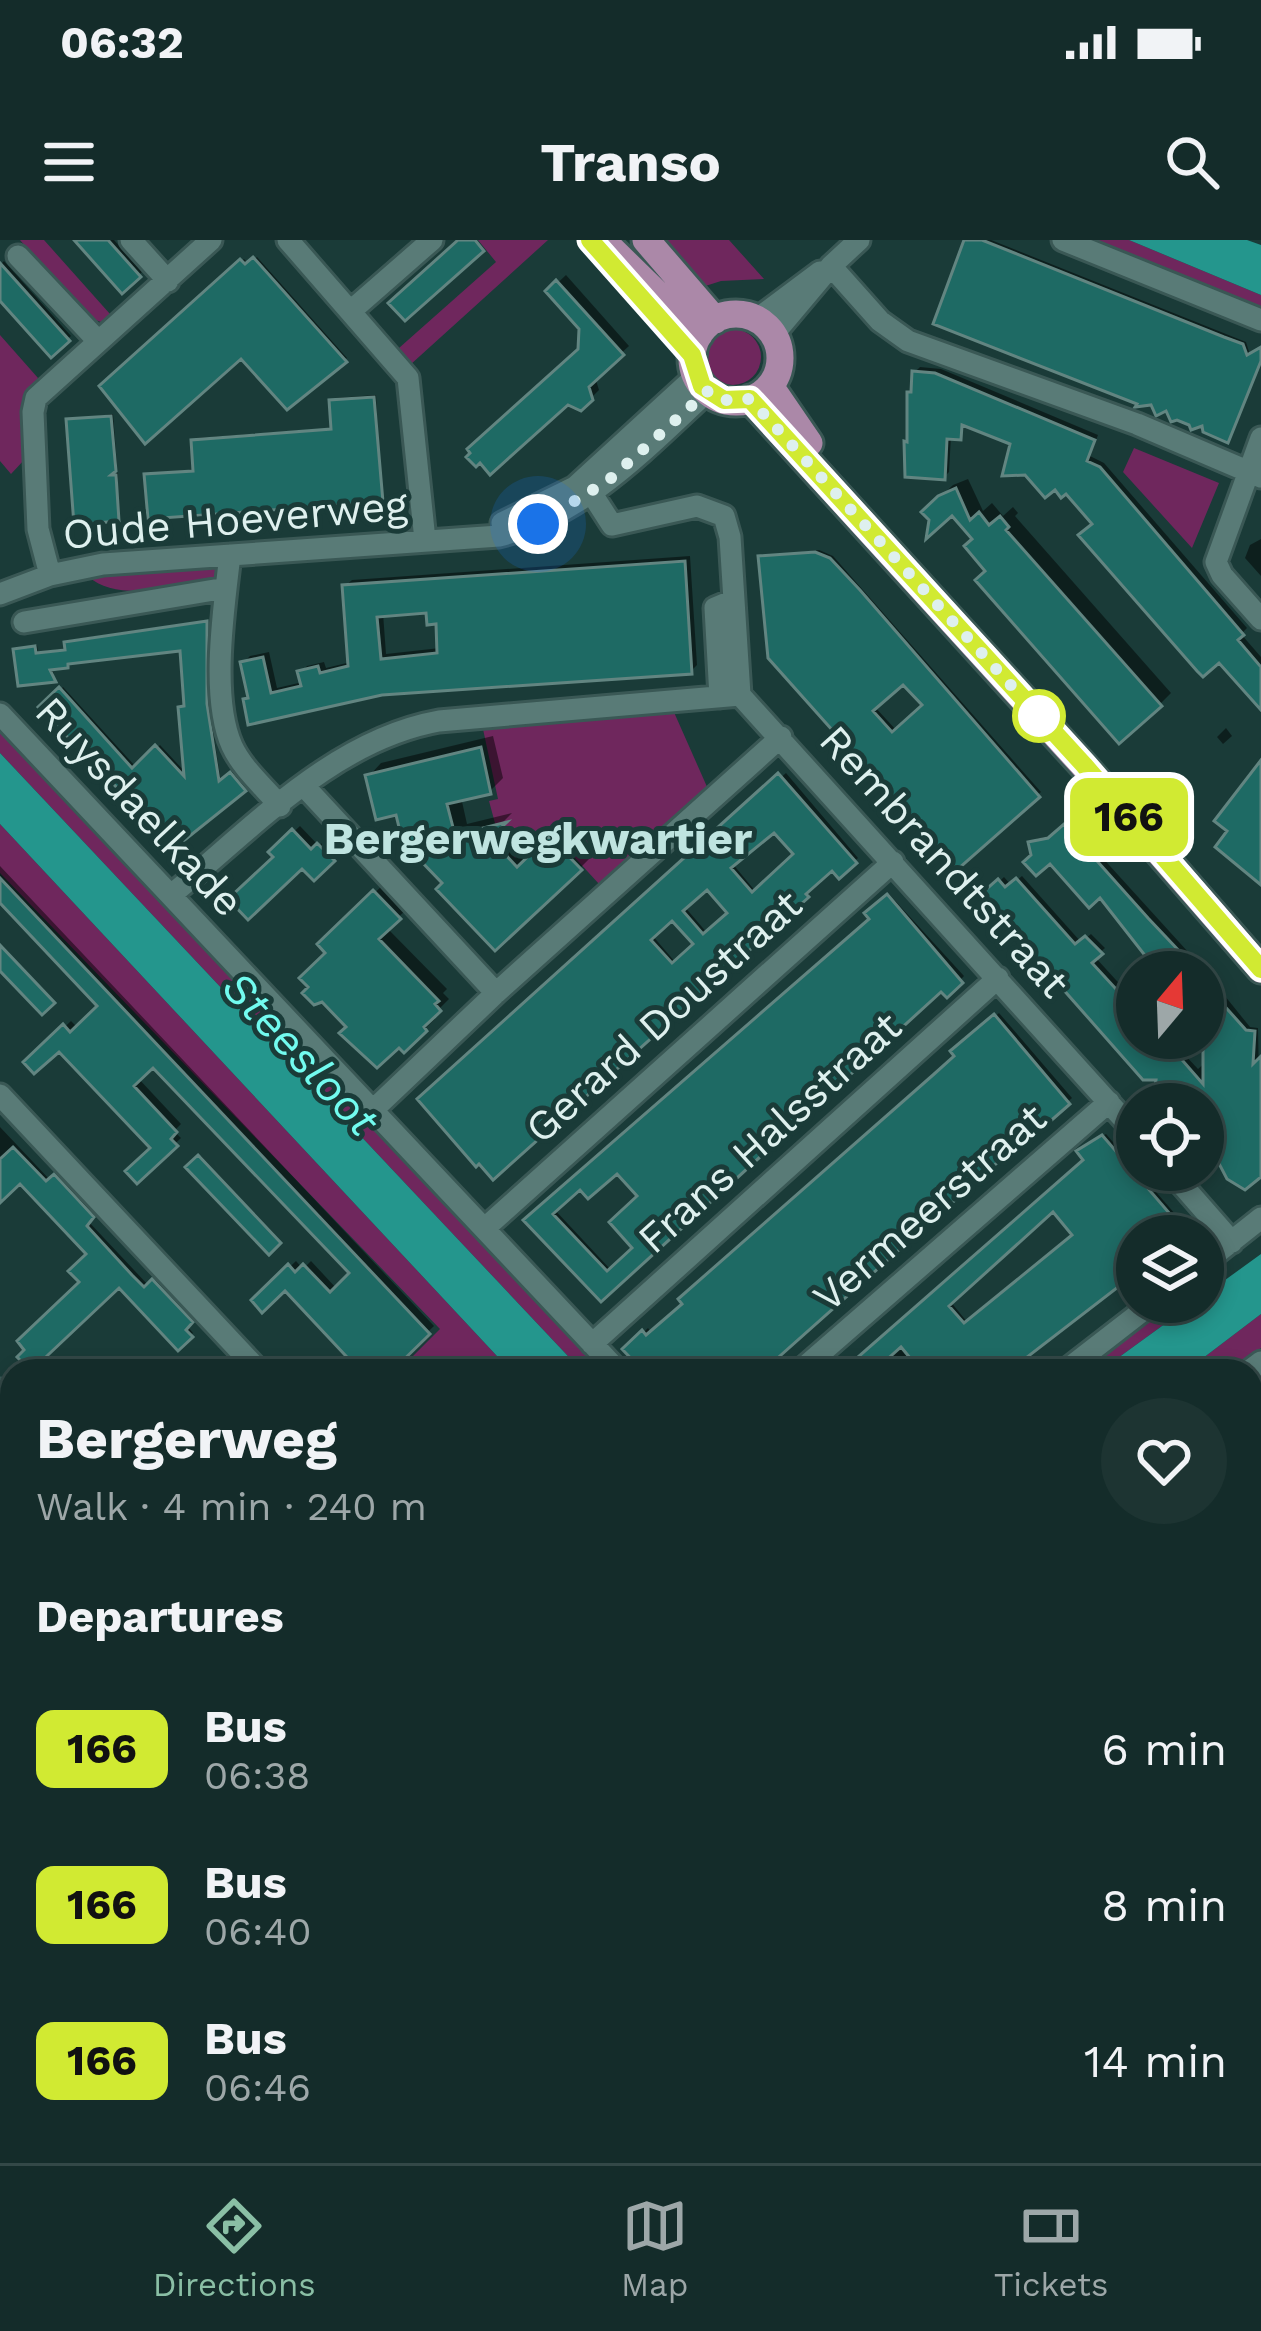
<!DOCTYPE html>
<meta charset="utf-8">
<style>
body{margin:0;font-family:"Work Sans",sans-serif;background:#1d3432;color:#f1f3f6;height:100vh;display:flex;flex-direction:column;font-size:45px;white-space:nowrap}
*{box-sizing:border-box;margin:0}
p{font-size:39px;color:#9da7a8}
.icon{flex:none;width:66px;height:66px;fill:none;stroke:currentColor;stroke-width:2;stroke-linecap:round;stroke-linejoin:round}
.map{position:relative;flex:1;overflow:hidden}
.panel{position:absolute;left:0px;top:1119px;width:1263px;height:804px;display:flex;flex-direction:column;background:#142c2a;border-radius:36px 36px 0 0;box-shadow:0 6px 18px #0003,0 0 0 3px #334847}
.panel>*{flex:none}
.badge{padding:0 24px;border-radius:18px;font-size:42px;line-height:78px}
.needle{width:78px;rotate:19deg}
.buttons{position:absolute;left:1116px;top:711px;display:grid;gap:24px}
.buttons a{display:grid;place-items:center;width:108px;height:108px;border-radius:50%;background:#142c2a;box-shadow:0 6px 18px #0003,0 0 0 3px #334847;font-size:60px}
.you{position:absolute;width:60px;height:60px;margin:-30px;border:9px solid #fff;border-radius:50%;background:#1a73e8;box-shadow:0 0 0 18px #1a73e833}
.map>.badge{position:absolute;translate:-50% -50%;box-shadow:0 0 0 6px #fff}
h2{padding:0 36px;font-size:45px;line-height:108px}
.round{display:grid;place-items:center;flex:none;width:126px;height:126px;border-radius:63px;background:#1d3432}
.summary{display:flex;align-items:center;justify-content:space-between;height:204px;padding:0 36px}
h1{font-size:57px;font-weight:700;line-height:90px}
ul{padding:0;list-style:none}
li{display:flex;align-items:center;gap:36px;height:156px;padding:0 36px}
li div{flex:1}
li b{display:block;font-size:45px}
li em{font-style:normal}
li .badge{min-width:132px;font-weight:700;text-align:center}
.status{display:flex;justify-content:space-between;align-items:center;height:84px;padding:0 60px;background:#142c2a;direction:ltr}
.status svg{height:33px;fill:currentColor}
header{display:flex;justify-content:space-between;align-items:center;height:156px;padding:0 36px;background:#142c2a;font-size:54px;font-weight:700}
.dock{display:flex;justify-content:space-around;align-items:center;height:168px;border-top:3px solid #334847;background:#142c2a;font-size:33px;color:#9da7a8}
.dock a{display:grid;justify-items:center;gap:6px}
.dock .selected{color:#8abfa5}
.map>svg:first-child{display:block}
.green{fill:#6f275d}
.water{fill:#24968d}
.shadow{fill:#0007;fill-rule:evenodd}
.building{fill:#1e6a64;stroke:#628581;stroke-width:3;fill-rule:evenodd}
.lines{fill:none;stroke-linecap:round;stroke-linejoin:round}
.minor-casing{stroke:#3a5855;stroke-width:27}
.major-casing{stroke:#3a5855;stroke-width:33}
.minor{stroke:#597b77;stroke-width:21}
.major{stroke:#ab88a8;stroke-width:27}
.rail-casing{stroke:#8ea6a3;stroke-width:10}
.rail{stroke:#1a3b38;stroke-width:6;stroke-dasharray:18;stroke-linecap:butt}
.line-casing{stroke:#fff;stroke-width:27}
.line{stroke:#d1ea32;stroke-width:18}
.walk{stroke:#def0ee;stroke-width:12;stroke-dasharray:0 21.6}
.stop-dot{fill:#fff;stroke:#d1ea32;stroke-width:6}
.labels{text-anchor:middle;stroke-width:10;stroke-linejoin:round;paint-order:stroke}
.street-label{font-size:42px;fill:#def0ee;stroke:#1a3b38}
.neighbourhood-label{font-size:45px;font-weight:bold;fill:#bfe4e0;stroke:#1a3b38}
.water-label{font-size:45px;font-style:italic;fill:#72fbef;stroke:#1a3b38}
</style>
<div class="status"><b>06:32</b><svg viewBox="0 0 49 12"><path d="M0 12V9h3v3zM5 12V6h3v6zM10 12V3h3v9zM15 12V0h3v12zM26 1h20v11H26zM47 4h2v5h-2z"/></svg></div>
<header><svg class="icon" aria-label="menu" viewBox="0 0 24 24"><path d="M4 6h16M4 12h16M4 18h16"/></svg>Transo<svg class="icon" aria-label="search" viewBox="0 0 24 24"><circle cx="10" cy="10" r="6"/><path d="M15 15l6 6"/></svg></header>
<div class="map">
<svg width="1261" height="1923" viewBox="0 0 1261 1923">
<rect width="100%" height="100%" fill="#1a3b38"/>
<path class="green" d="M 20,0 L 44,0 L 110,74 L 101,82 L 87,77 Z
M 478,0 L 548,0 L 410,125 L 399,108 L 496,22 Z
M 659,0 L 729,0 L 764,39 L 721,41 L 696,49 Z
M 1080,0 L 1129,0 L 1261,55 L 1261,73 Z
M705 117a28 28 0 1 1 56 0a28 28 0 1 1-56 0Z
M 0,95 L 38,138 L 29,154 L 25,219 L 11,234 L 0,221 Z
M 1134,208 L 1219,243 L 1192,308 L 1123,232 Z
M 220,325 L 218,341 L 210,343 C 174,346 116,363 88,336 L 141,328 Z
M 673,470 L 708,549 L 599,644 L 546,586 L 515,618 L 499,598 L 489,561 L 498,559 L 483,489 Z
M 0,488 L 605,1131 L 582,1131 L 0,513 Z
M 0,584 L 511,1131 L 412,1131 L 405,1124 L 440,1089 L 0,633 Z
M 1171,1062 L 1195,1062 L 1100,1131 L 1080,1131 Z
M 1261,1074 L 1261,1108 L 1231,1131 L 1186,1131 Z
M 12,1414 L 12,1587 L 0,1589 L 0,1416 Z"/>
<path class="water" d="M 1129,0 L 1247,0 L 1261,5 L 1261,55 Z
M 0,513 L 582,1131 L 511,1131 L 0,584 Z
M 1261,1014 L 1261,1074 L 1186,1131 L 1100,1131 L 1195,1062 L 1203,1062 L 1203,1056 Z"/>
<path class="shadow" d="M 78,0 L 114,0 L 142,32 L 123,50 Z
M 970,0 L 991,0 L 1246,102 L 1250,115 L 1261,109 L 1261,120 L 1204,183 L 1153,162 Z
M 257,17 L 347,118 L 288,166 L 242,115 L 103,146 L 244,19 L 249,24 Z
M 4,21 L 71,96 L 51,114 L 0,57 L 0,25 Z
M 566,35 L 629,106 L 595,137 L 599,150 L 591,158 L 568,161 L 490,231 L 471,216 L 581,110 L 582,88 L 549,51 Z
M 920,127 L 941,129 L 1098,195 L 1090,216 L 1104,223 L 1247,388 L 1241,394 L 1261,417 L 1261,465 L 1066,250 L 1013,202 L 965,183 L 959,197 L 951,196 L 949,232 L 944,237 L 910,199 L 915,132 Z
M 376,155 L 381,260 L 147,235 L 196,229 L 196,198 L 334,188 L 335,158 Z
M 113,174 L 117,225 L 109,233 L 118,233 L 118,278 L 69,180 Z
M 968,239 L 983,271 L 992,263 L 1003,276 L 1013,267 L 1018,273 L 1015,276 L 1171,453 L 1160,464 L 989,330 L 976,299 L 952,272 L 932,279 L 925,272 L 953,245 Z
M 1261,299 L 1261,336 L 1245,318 L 1250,305 Z
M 819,310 L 833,316 L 1041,552 L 957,626 L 761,317 ZM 903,440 L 926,465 L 897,491 L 874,466 Z
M 690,316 L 697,425 L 690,432 L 246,460 L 251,455 L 244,422 L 250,416 L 269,412 L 277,448 L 303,442 L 301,432 L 307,426 L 324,422 L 326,428 L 351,422 L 345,346 L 352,340 ZM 429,370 L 439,381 L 440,408 L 386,414 L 383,373 Z
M 208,380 L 208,459 L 221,542 L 234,531 L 246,546 L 172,607 L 129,556 L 43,467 L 63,447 L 136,527 L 160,505 L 187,534 L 181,468 L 187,465 L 182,407 L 71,421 L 52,427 L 55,439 L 21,442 L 16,410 L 37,405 L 38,412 L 68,408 L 70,400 Z
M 1226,488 L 1232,496 L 1223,504 L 1217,497 Z
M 493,496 L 503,538 L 490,551 L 461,557 L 467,584 L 512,573 L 501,584 L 531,616 L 564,585 L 592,616 L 580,628 L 446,643 L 398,571 L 369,536 L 381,523 Z
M 786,533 L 858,618 L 839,635 L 832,627 L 807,649 L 807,655 L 421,859 ZM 774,589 L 797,614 L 756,652 L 732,623 ZM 707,645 L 731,673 L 708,694 L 684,666 ZM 672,676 L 697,704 L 676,723 L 652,695 Z
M 1070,582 L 1199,724 L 1250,787 L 1258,788 L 1261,934 L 1203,902 L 1203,864 L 1169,864 L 1159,837 L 984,656 L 1004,637 L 1011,645 L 1022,636 L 1081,702 L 1091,694 L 1105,708 L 1095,717 L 1137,763 L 1137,798 L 1169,798 L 1198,829 L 1219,810 L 1203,792 L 1203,732 L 1153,732 L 1151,718 L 1100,654 L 1050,620 L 1034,615 L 1032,603 L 1036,599 L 1055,595 Z
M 300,586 L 319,606 L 325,600 L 338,614 L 314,637 L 303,624 L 277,617 L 272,612 Z
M 0,626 L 434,1086 L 402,1117 L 408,1123 L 400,1131 L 364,1131 L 285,1047 L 255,1060 L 296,1021 L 303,1029 L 311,1021 L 337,1049 L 353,1033 L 153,824 L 138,838 L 181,884 L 174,891 L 181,898 L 137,940 L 154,908 L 59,808 L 27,823 L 71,781 L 78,788 L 101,766 L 0,659 Z
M 385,643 L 408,668 L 387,688 L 447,749 L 443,753 L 449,759 L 432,776 L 435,779 L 404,809 L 349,787 L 329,713 L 321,704 Z
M 889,654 L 964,736 L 947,754 L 941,748 L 602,1058 L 527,980 L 873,679 L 868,673 ZM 618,930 L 641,956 L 636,1008 L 611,1030 L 554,969 L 580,946 Z
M 999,773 L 1072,858 L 1029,896 L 1027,893 L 759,1131 L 647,1131 L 626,1109 L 648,1088 L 652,1093 L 958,816 L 954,811 Z
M 0,887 L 51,941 L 58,934 L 95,973 L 88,981 L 149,1046 L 157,1039 L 193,1078 L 187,1086 L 193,1093 L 178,1107 L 119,1044 L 83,1042 L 90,1014 L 20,940 L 0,959 Z
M 1106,894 L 1188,989 L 1180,996 L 1137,996 L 1137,1029 L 1004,1131 L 847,1131 L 1087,920 L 1082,909 ZM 1054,968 L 1076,995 L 968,1083 L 950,1061 Z
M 201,916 L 280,1000 L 269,1011 L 190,927 Z
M 0,1195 L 8,1202 L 12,1198 L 12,1239 L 0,1226 Z
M 1251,1245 L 1261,1258 L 1261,1328 L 1251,1315 Z
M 1261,1758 L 1261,1796 L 1251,1805 L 1251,1768 Z
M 32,1911 L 85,1911 L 100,1923 L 51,1923 Z
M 183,1911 L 209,1911 L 220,1922 L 183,1923 L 187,1919 Z
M 419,1911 L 454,1911 L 441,1923 L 405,1923 Z
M 519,1911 L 554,1911 L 541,1923 L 506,1923 Z
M 631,1911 L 665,1911 L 653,1923 L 617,1923 Z
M 903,1911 L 943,1911 L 952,1923 L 912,1923 Z
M 1030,1911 L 1101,1911 L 1108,1923 L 1012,1923 Z
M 1133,1911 L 1192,1911 L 1201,1923 L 1137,1923 Z"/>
<path class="building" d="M 74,0 L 108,0 L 141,37 L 122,54 Z
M 458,0 L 475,0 L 484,11 L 405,81 L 388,63 Z
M 964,0 L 982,0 L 1224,97 L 1243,104 L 1247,115 L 1261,107 L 1261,121 L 1228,203 L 1203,192 L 1202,186 L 1191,190 L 1189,185 L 1177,180 L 1171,182 L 1166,171 L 1156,176 L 1151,165 L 1135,167 L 1137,164 L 933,84 Z
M 253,17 L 347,122 L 287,170 L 241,119 L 145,204 L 99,146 L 240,19 L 245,24 Z
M 0,23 L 70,101 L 51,118 L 0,61 Z
M 556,40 L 624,115 L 589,147 L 593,160 L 581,171 L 568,165 L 490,235 L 480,223 L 476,227 L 466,217 L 470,213 L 467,209 L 578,109 L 579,89 L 545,51 Z
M 912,131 L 935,133 L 1095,200 L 1087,221 L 1100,227 L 1244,395 L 1238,400 L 1261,427 L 1261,470 L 1219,423 L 1203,437 L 1197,431 L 1078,295 L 1092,284 L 1066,254 L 1061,258 L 1055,250 L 1045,258 L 1025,235 L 1002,236 L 1010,204 L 962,185 L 961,200 L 947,199 L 945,240 L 905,237 L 904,201 L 907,202 L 907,152 L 911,152 Z
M 374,157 L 383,262 L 148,279 L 144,234 L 193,231 L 191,200 L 331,189 L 329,160 Z
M 111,176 L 116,231 L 111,235 L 116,235 L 119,281 L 74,285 L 66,179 Z
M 956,248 L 970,280 L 979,272 L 989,285 L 1000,276 L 1009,287 L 1006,290 L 1162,466 L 1119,504 L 975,340 L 985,331 L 964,306 L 972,299 L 952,276 L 926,299 L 929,280 L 921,272 L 938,256 Z
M 815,312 L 830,318 L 860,350 L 1040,557 L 957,630 L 768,418 L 758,316 ZM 903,445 L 922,465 L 892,492 L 873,471 Z
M 685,321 L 692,434 L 382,455 L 248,485 L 243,459 L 248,458 L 240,422 L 263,417 L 271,453 L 301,446 L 297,431 L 318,426 L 320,433 L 348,426 L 342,345 ZM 426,373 L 427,385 L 436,384 L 437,413 L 381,419 L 377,377 Z
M 207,381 L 207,464 L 219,541 L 230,532 L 246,551 L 171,611 L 127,558 L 38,467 L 59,447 L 132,528 L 155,505 L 184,536 L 178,467 L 184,466 L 180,411 L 68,424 L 68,428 L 50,430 L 56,442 L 18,446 L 13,409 L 35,406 L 36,413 L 65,410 L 64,402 Z
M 481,507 L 491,554 L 447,564 L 455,595 L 507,582 L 490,598 L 517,627 L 549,596 L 582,630 L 495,711 L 436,649 L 442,643 L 414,614 L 406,616 L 396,575 L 376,580 L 365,535 Z
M 1261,520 L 1261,645 L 1215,607 L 1227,591 L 1214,581 Z
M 778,533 L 857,623 L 839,639 L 832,631 L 806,654 L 809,657 L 493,940 L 479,924 L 476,927 L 417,859 ZM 774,593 L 793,614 L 752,652 L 731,628 ZM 707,650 L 727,673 L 703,694 L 683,671 ZM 672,681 L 693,704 L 672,723 L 651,700 Z
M 1064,584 L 1148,678 L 1199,732 L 1150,732 L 1142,724 L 1147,718 L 1100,658 L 1089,668 L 1050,624 L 1036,636 L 1023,622 L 1031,615 L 1028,602 L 1048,598 Z
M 292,589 L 311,609 L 317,603 L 335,621 L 314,641 L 302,629 L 248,680 L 228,659 L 273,617 L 268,612 Z
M 0,638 L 430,1094 L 392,1131 L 360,1131 L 285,1051 L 262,1073 L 251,1060 L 288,1024 L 295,1032 L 303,1024 L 330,1052 L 349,1033 L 153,828 L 134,846 L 177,892 L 171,899 L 178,906 L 137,944 L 125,931 L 150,908 L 59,812 L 34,834 L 23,822 L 63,784 L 70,792 L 97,766 L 0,663 Z
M 1016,638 L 1075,704 L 1085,696 L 1103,714 L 1092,723 L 1128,762 L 1137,753 L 1137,798 L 1163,798 L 1203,844 L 1203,742 L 1246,790 L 1255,791 L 1253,824 L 1261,816 L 1261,937 L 1245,950 L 1227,939 L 1214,914 L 1203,910 L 1203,864 L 1165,864 L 1154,852 L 1156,840 L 1143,840 L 980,655 L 998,639 L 1005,647 Z
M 373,650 L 401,679 L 379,699 L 439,761 L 435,764 L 441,771 L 424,787 L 427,791 L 404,813 L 399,808 L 377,828 L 339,793 L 346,787 L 322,762 L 314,765 L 302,753 L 308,747 L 299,738 L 325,713 L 317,704 Z
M 887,654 L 963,743 L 947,758 L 941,752 L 601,1062 L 523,980 L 846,699 L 869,679 L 864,673 ZM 617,934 L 637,956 L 609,982 L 632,1008 L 607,1031 L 553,974 L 580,950 L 588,959 Z
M 0,705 L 55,763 L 42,775 L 0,731 Z
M 994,774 L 1070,864 L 1029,900 L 1026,897 L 763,1131 L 643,1131 L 622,1109 L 642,1090 L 646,1095 L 682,1064 L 678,1059 L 933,835 L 954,816 L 950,811 Z
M 1102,895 L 1189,996 L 1137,996 L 1135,1034 L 1009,1131 L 943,1131 L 933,1119 L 920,1130 L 901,1107 L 874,1131 L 842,1131 L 1083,920 L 1076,911 ZM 1053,972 L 1072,995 L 964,1083 L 949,1066 Z
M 13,907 L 46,941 L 54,934 L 94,977 L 87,986 L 132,1035 L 144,1047 L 152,1039 L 193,1082 L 186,1090 L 193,1097 L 178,1111 L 119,1048 L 31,1131 L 17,1117 L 24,1110 L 17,1101 L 79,1042 L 68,1031 L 86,1014 L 20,944 L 0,963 L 0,919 Z
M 198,915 L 281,1003 L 269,1015 L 185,927 Z"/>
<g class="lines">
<defs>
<path id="minor" d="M 131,0 L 168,41
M 288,0 L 408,138 L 425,300
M 1063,0 L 1261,80
M 18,16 L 98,101
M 831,26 L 880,81 L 908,101 L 1137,184 L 1261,237
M 352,70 L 432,0
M 757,79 L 820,32
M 773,95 L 831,26 L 859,0
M 1261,198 L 1216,322 L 1222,335 L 1261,379
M 583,240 L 612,285 L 697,266 L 724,276 L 730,297 L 740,455
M 502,283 L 575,247 L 696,136
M 230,315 C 224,367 210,457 232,506 C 242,528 264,547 280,566
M 50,335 L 38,289 L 33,172 L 36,158 L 211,0
M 0,354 L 50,335 L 103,324 L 499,296 C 584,275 645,209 708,151
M 24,382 L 226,348
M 740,455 L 1137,894
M 720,457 L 715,368 L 734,360
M 0,474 L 618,1131
M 304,546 L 496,753
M 171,655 C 252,589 333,500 439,481 L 740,455
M 0,855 L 259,1131
M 373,870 L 496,753 L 781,497
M 1169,930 L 1232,1002
M 485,988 L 893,622
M 1203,1024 L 1261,978
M 592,1104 L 998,738
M 800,1131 L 1109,862
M 1065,1131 L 1154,1062
M 1249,1131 L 1261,1122
M 0,1150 L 12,1163
M 1251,1180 L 1261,1193
M 0,1397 L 12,1394
M 1251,1408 L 1251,1413
M 0,1629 L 12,1626
M 1261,1876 L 1261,1883
M 326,1911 L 337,1923
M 953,1911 L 962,1923
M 1110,1911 L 1120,1923
M 267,1923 L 280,1911
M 477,1923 L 490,1911
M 674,1923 L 687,1911
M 982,1923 L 998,1911"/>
<path id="major" d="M 602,0 L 699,95
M 646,0 L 715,80
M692 118a44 44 0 1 1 88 0a44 44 0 1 1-88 0Z
M 770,146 L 809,203
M 750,159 L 1083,525 L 1261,729"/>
</defs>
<use href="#minor" class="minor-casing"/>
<use href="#major" class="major-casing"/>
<use href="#minor" class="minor"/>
<use href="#major" class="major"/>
<defs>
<path id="rail" d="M 1251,1522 L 1261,1514
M 800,1923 L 813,1911"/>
</defs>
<use href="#rail" class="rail-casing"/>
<use href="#rail" class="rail"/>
</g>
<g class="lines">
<defs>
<path id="line" d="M 590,0 L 692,115 L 702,146 L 724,160 L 750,159 L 1084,525 L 1261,729"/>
</defs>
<use href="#line" class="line-casing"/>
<use href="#line" class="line"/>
<path class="walk" d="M 538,284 L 610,239 L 708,151 L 724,160 L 750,159 L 1039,476"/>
</g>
<circle class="stop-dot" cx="1039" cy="476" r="24"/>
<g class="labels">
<g class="street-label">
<text transform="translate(235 279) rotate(-5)" y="15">Oude Hoeverweg</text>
<text transform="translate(140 566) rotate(47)" y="15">Ruysdaelkade</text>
<text transform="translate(945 621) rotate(48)" y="15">Rembrandtstraat</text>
<text transform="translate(663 776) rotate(-42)" y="15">Gerard Doustraat</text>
<text transform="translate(769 892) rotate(-42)" y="15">Frans Halsstraat</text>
<text transform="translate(929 967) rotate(-41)" y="15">Vermeerstraat</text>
</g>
<g class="neighbourhood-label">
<text x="538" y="614">Bergerwegkwartier</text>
</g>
<g class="water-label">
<text transform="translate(301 813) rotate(47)" y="16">Steesloot</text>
</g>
</g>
</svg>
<div class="buttons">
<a><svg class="needle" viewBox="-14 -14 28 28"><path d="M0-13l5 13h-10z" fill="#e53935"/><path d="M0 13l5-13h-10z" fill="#9da7a8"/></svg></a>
<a><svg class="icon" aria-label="locate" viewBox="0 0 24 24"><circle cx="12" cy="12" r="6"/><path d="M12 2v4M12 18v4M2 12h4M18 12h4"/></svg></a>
<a><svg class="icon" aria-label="layers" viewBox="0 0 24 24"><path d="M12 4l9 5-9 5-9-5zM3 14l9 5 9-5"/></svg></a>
</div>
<div class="you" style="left:538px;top:284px"></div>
<b class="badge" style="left:1129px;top:577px;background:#d1ea32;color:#111">166</b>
<section class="panel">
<div class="summary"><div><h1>Bergerweg</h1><p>Walk · 4 min · 240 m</p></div><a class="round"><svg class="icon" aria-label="heart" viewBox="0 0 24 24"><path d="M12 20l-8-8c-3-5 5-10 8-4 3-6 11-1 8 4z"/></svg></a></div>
<h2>Departures</h2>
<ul>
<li><span class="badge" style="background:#d1ea32;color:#111">166</span><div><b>Bus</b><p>06:38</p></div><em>6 min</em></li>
<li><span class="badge" style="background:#d1ea32;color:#111">166</span><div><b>Bus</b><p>06:40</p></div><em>8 min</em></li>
<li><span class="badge" style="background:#d1ea32;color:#111">166</span><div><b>Bus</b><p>06:46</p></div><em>14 min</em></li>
</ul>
</section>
</div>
<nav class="dock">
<a class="selected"><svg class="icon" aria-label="directions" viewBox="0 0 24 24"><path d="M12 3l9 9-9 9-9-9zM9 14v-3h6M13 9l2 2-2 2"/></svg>Directions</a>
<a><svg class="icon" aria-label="map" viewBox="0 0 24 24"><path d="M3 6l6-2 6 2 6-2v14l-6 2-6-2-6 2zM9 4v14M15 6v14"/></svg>Map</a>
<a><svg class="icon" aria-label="tickets" viewBox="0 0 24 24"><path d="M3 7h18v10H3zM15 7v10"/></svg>Tickets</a>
</nav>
